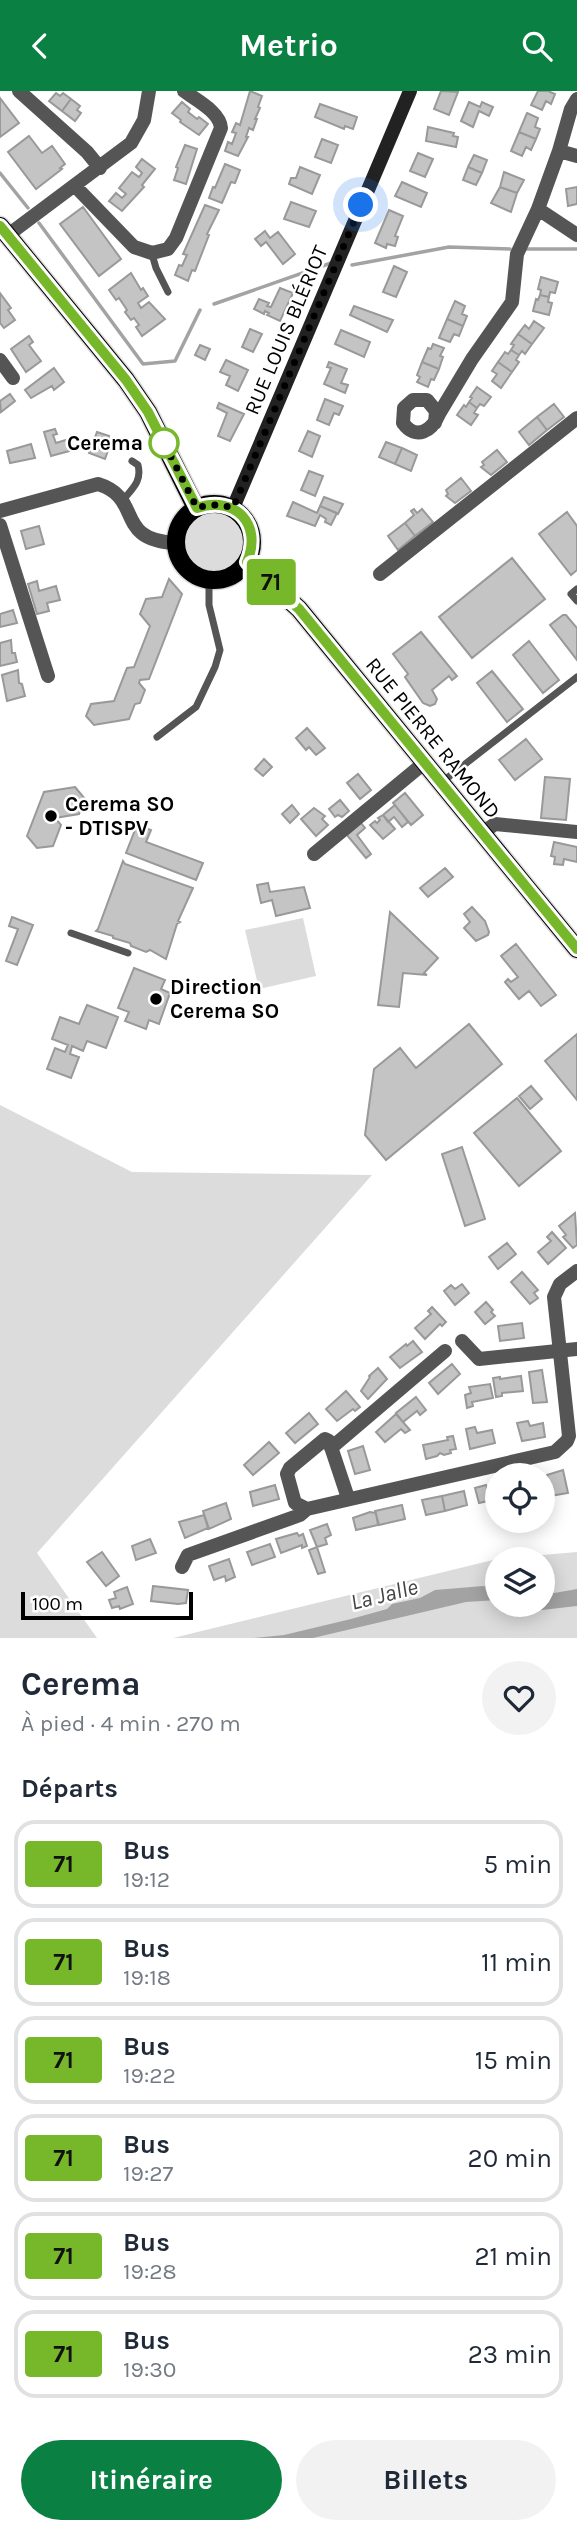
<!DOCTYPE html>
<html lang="fr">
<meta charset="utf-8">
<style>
body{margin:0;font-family:Karla,sans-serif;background:#f2f2f3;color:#1f2937;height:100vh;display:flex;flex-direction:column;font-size:26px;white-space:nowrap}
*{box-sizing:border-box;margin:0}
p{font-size:23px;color:#747a83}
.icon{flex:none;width:38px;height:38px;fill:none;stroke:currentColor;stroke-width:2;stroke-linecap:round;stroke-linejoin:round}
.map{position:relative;height:1547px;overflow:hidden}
.side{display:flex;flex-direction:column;background:#fff;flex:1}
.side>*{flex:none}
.badge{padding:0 14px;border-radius:5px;font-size:24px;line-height:46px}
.controls{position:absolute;left:485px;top:1372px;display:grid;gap:14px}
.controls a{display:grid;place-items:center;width:70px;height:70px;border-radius:50%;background:#fff;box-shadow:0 4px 18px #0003;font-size:35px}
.scale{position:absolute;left:21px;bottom:18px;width:172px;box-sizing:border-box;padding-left:7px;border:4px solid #000;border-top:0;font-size:19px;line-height:24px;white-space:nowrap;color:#000;-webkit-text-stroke:5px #fff;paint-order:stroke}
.you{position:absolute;width:35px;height:35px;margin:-18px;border:5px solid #fff;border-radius:50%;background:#1a73e8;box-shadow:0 0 0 10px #1a73e833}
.map>.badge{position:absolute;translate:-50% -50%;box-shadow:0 0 0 4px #fff}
h2{padding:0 21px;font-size:26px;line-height:63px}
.round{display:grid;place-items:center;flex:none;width:74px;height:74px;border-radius:37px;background:#f2f2f3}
.headline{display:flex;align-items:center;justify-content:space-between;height:119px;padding:0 21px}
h1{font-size:33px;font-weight:700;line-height:52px}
.primary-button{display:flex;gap:14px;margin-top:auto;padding:14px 21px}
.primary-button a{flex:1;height:80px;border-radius:42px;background:#0b8043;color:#fff;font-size:28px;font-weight:700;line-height:80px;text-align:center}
.primary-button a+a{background:#f2f2f3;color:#1f2937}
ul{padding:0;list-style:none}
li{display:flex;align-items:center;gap:21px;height:88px;margin:0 14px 10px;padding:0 7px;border:4px solid #e0e1e3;border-radius:21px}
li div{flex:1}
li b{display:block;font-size:26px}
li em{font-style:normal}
li .badge{min-width:77px;font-weight:700;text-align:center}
header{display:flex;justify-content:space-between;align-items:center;height:91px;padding:0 21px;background:#0b8043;color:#fff;font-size:32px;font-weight:700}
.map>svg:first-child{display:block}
.green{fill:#dcdcdc}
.water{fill:#a3a3a3}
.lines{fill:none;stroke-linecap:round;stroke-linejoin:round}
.stream{stroke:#a3a3a3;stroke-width:3.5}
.building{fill:#c4c4c4;stroke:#999;stroke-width:2}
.primary-casing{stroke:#dbdbdb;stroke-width:21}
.lane{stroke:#555;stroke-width:7}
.street{stroke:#555;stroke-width:14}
.secondary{stroke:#222;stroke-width:14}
.primary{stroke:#000;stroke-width:18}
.line-casing{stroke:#fff;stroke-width:16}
.line{stroke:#76b82a;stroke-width:10}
.walk{stroke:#000;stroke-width:7;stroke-dasharray:0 12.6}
.stop-dot{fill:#fff;stroke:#76b82a;stroke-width:3.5}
.poi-dot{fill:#000;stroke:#fff;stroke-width:2.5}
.labels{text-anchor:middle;stroke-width:5;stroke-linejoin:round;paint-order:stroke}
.street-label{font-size:21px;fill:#000;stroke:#fff}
.stop-label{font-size:21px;font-weight:bold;fill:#000;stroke:#fff;text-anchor:end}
.poi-label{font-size:21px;font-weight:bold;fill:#000;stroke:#fff;text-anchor:start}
.water-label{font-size:23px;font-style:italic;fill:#444;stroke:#fff}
</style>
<header><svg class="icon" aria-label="back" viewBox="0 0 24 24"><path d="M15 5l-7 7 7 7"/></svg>Metrio<svg class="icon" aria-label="search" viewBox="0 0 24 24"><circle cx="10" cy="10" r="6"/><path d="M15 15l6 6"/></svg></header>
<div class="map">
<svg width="577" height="1547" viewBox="0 0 577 1547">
<rect width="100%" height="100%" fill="#fff"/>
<path class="green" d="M186 451a29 29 0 1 1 58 0a29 29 0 1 1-58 0Z
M 303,827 L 316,885 L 259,898 L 245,839 Z
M 0,1014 L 132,1081 L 372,1084 L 37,1462 L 97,1547 L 0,1547 Z
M 577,1461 L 577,1547 L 173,1547 L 497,1468 L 497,1514 L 542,1514 L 542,1468 L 497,1468 Z"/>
<path class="water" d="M 483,1495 L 497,1498 L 497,1509 L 466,1511 L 313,1547 L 254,1547 L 284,1544 L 351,1528 L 387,1518 L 392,1513 L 420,1507 L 435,1499 Z
M 577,1498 L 577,1515 L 533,1520 L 519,1514 L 542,1514 L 543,1504 Z"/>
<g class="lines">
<path class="stream" d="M 0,82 L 28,117
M 39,132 L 143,273 L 175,270 L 200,219
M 524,158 L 577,158
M 352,174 L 449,156 L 510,158
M 214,213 L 331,172"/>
</g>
<path class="building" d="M 250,0 L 262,5 L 258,16 L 260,17 L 255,28 L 257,28 L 253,39 L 249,37 L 246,46 L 248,46 L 238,65 L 225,60 L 228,51 L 232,53 L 236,42 L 232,41 L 236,32 L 240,34 Z
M 441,0 L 458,1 L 449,24 L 434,18 Z
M 538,0 L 548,0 L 555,3 L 551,13 L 546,10 L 542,19 L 531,14 Z
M 56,2 L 60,5 L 63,2 L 71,8 L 62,20 L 49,10 Z
M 0,7 L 19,32 L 0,46 Z
M 71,8 L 80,15 L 77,19 L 81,22 L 75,30 L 62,20 Z
M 182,11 L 190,18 L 188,21 L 197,28 L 199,26 L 208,33 L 199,44 L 180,31 L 181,29 L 172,22 Z
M 469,11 L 480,16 L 482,11 L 493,16 L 489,25 L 479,20 L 473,36 L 461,30 Z
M 320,13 L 357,26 L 353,38 L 345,35 L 344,38 L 315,26 Z
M 527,22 L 538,27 L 535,36 L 540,38 L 536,48 L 519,41 Z
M 428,36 L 454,42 L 453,45 L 458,46 L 456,56 L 426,50 Z
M 519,41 L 536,48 L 531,59 L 526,56 L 522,65 L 511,60 Z
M 29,45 L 42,62 L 52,55 L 65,73 L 60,77 L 62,78 L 36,98 L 8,61 Z
M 322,48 L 338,54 L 331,72 L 315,66 Z
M 185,54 L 197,58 L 186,93 L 174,89 L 178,77 L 176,76 Z
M 418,62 L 433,68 L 425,86 L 410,80 Z
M 474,64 L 487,69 L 482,82 L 468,76 Z
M 142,68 L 155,78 L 142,94 L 144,96 L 122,120 L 109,110 L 116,102 L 122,107 L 126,103 L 119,97 L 132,81 L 139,86 L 142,82 L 136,76 Z
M 225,73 L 240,79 L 235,92 L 231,91 L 222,112 L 209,107 L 213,96 L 215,97 Z
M 300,76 L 320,84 L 312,103 L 289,93 L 291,87 L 296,87 Z
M 468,76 L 482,82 L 476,94 L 463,89 Z
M 504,81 L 524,89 L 517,102 L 500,96 Z
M 402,91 L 427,102 L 421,116 L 395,105 Z
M 500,96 L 517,102 L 511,121 L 491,112 Z
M 577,96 L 577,113 L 568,115 L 566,98 Z
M 291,111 L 316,120 L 309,136 L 284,128 Z
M 205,114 L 219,119 L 207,143 L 209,144 L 195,180 L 192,179 L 188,190 L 175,184 L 179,174 L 182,175 L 187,164 L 183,163 Z
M 83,116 L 121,168 L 99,185 L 60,133 Z
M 389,119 L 403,125 L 395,145 L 398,146 L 395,155 L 387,153 L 386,157 L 375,152 Z
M 265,140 L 270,147 L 278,141 L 295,163 L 283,173 L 266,151 L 261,155 L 255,148 Z
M 394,175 L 407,181 L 396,206 L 383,201 Z
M 131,182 L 141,199 L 143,197 L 148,205 L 138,212 L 141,217 L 149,211 L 165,228 L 142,245 L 136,236 L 139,234 L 134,227 L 131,229 L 125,221 L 127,219 L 119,207 L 116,209 L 109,199 Z
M 541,186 L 558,191 L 555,202 L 550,201 L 549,206 L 540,204 L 541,199 L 538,198 Z
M 280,197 L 293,202 L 280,230 L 267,224 L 269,222 L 265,220 L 264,223 L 254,218 L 259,208 L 269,212 L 267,215 L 271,216 Z
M 0,202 L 11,217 L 8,219 L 15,229 L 4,237 L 0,232 Z
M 540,204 L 549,206 L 548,211 L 552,212 L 549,224 L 533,220 L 536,208 L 538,209 Z
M 455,210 L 465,215 L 462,223 L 467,225 L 463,235 L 447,228 Z
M 354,215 L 393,229 L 387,241 L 350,224 Z
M 447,228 L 463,235 L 459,245 L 454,243 L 450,251 L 439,247 Z
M 534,230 L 544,237 L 532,253 L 518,243 L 525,234 L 529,238 Z
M 250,238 L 262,243 L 253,261 L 242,256 Z
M 341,239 L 370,251 L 364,266 L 335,253 Z
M 518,243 L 532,253 L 525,263 L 522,260 L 519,264 L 511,259 L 514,254 L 511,253 Z
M 29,245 L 33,251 L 29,254 L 41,270 L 26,281 L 11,258 Z
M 433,253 L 444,257 L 440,265 L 443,266 L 439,278 L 422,271 L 428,257 L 431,258 Z
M 200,254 L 210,258 L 205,269 L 195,264 Z
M 511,259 L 519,264 L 516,269 L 519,271 L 512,281 L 498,271 L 505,261 L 508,263 Z
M 226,269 L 248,279 L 238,300 L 226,294 L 230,285 L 220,281 Z
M 329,271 L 347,278 L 341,292 L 348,294 L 345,302 L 324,293 L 331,277 L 327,276 Z
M 422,271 L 439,278 L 434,289 L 431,288 L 428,296 L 417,291 L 420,286 L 417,284 Z
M 498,271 L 512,281 L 501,297 L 492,290 L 497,283 L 492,280 Z
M 54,277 L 64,291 L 54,299 L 52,295 L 31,307 L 25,299 Z
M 477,296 L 491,306 L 484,315 L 480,313 L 477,317 L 469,311 L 472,307 L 470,306 Z
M 10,303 L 15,310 L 1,321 L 0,310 Z
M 325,308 L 343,315 L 339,324 L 334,322 L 329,334 L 317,329 Z
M 469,311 L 477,317 L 474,322 L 478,324 L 471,334 L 457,324 L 464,314 L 466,316 Z
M 219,312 L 244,323 L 230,350 L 218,345 L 227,322 L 217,317 Z
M 554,313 L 564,326 L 547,339 L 537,326 Z
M 537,326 L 547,339 L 529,354 L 519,341 Z
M 55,338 L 57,343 L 53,344 L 56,352 L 69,348 L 73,359 L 51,365 L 44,341 Z
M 308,340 L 320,345 L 312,366 L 299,360 Z
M 97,341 L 109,345 L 108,350 L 111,351 L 105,368 L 89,362 Z
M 386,351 L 402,357 L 395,373 L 379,366 Z
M 31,353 L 35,367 L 10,372 L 7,360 Z
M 402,357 L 417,364 L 411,380 L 395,373 Z
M 497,359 L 507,371 L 491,384 L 481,376 L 484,374 L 482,371 Z
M 309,380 L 323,385 L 315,405 L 301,399 Z
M 461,387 L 471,400 L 455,412 L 446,405 L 448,403 L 446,399 Z
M 324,406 L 343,413 L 338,423 L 320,415 Z
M 293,411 L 317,422 L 320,415 L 337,422 L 331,434 L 325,431 L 326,428 L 320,424 L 315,435 L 287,425 Z
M 414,418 L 417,422 L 422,418 L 433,431 L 415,445 L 405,432 L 414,424 L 411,420 Z
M 567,421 L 577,435 L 577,479 L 571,484 L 539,443 Z
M 405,432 L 415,445 L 398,459 L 388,445 Z
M 39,435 L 44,453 L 26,458 L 21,440 Z
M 512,467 L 545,508 L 472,567 L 439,526 Z
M 169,488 L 182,503 L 149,588 L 140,589 L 139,592 L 145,599 L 140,612 L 135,613 L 129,628 L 94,634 L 86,625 L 91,613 L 114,610 L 127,577 L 134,576 L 150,535 L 140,523 L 146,508 L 162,506 Z
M 37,490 L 39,500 L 56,495 L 60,509 L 47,512 L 49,520 L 37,523 L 28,493 Z
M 13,519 L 17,532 L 0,536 L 0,523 Z
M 563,524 L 566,524 L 577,537 L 577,569 L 550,534 Z
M 421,541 L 457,585 L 452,589 L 449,585 L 432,599 L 437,608 L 435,613 L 430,615 L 423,612 L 405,586 L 408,583 L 393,563 Z
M 11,549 L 12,562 L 15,562 L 17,571 L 0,575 L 0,552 Z
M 529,550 L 559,589 L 543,602 L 513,564 Z
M 18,579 L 19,592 L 22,593 L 25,605 L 7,610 L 2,584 Z
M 492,580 L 523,618 L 507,631 L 477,592 Z
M 307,637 L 325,657 L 316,664 L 309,656 L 306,659 L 296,647 Z
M 526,648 L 542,668 L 515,689 L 499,669 Z
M 264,668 L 272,676 L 263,685 L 255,678 Z
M 358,683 L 371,699 L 360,708 L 347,692 Z
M 545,686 L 570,688 L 566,729 L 541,727 Z
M 75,696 L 85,708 L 79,723 L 55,727 L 61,734 L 53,755 L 37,757 L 27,745 L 44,701 Z
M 405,702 L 423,724 L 411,734 L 393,712 Z
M 340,709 L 349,720 L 342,726 L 338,724 L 335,726 L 329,718 Z
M 292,714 L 299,723 L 290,732 L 282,723 Z
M 395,714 L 408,731 L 402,736 L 394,726 L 388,731 L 383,724 Z
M 314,717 L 325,725 L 322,728 L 328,734 L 316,745 L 301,728 Z
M 383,724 L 395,738 L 383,748 L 370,734 L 375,730 L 377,732 L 380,729 L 378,727 Z
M 361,732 L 365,737 L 357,744 L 371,763 L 366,767 L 347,744 Z
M 137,734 L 151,739 L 146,751 L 203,772 L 196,789 L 126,762 Z
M 554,751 L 577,756 L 577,771 L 564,768 L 563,774 L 554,773 L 555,766 L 551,765 Z
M 123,770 L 125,773 L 193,797 L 178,830 L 180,831 L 177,833 L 166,868 L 150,859 L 146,861 L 131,855 L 130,852 L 113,847 L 113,845 L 96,840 L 98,838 Z
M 445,777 L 453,786 L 428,806 L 420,797 Z
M 268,792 L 270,801 L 304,796 L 310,817 L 276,825 L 272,809 L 261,812 L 257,794 Z
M 472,816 L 485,830 L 489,841 L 488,844 L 476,850 L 464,837 L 470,831 L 464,823 Z
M 390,821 L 438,867 L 424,882 L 427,884 L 403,882 L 399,916 L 378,914 Z
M 12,826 L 33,834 L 17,874 L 6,870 L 18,838 L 9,835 Z
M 516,853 L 556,904 L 541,915 L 529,900 L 519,908 L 505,891 L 508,888 L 511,891 L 518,886 L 501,865 Z
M 134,877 L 165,889 L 161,898 L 170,902 L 159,933 L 149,929 L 146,938 L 125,930 L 129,921 L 118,917 Z
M 87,914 L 118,926 L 106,957 L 87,950 L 83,960 L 72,955 L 70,963 L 79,966 L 71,987 L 47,978 L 55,957 L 65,961 L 68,954 L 52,948 L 60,926 L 79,933 Z
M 469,933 L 502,973 L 386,1069 L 365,1044 L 374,978 L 400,957 L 416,977 Z
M 577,943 L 577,1009 L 545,970 Z
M 531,995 L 542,1008 L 530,1018 L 519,1005 Z
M 517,1007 L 561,1060 L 519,1095 L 474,1042 Z
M 462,1056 L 485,1128 L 465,1135 L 442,1063 Z
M 575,1122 L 577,1154 L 573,1157 L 563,1146 L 566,1144 L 559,1135 Z
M 552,1141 L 566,1157 L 548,1173 L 538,1161 L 551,1150 L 547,1146 Z
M 507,1152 L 516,1163 L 498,1178 L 489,1166 Z
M 522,1181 L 538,1199 L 534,1202 L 538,1207 L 530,1213 L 511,1191 Z
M 462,1193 L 469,1202 L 455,1214 L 444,1200 L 451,1194 L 455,1198 Z
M 486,1211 L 493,1219 L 491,1221 L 495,1225 L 485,1233 L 475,1221 Z
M 432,1216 L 446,1231 L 442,1235 L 440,1233 L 425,1248 L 415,1237 L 431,1223 L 428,1220 Z
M 522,1232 L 524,1247 L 500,1250 L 498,1235 Z
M 413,1250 L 422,1261 L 400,1277 L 390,1266 L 406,1253 L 407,1255 Z
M 452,1273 L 460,1283 L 438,1303 L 429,1292 Z
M 378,1277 L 387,1288 L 368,1308 L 361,1300 L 370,1286 L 369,1285 Z
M 542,1279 L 547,1311 L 533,1312 L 529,1281 Z
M 521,1285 L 523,1300 L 502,1302 L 502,1305 L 496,1306 L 493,1287 L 500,1286 L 500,1288 Z
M 490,1293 L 493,1307 L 472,1311 L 473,1315 L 467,1317 L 465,1304 L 471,1302 L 469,1296 Z
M 346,1300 L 360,1316 L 355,1320 L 353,1318 L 337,1330 L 326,1318 Z
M 416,1306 L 426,1319 L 420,1324 L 417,1320 L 403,1331 L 396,1322 Z
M 309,1322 L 318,1333 L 295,1352 L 286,1342 Z
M 396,1323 L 410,1339 L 405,1342 L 401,1338 L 385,1351 L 376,1341 Z
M 528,1330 L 530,1335 L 543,1332 L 545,1346 L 522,1350 L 517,1332 Z
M 475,1336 L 477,1342 L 492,1339 L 495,1352 L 470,1358 L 466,1338 Z
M 453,1345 L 456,1358 L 450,1359 L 451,1362 L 444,1364 L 440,1362 L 437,1365 L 426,1368 L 423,1354 L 448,1349 L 447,1346 Z
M 269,1351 L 279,1362 L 253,1384 L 244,1374 Z
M 363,1355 L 370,1379 L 355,1383 L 348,1360 Z
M 563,1379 L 568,1402 L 550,1405 L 547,1384 Z
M 275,1394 L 279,1408 L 253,1415 L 250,1401 Z
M 486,1394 L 487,1397 L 496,1394 L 497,1415 L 489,1417 L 488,1410 L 479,1412 L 475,1397 Z
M 464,1400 L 467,1414 L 445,1420 L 442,1405 Z
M 442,1405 L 445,1420 L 426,1424 L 422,1409 Z
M 226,1412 L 231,1428 L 209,1438 L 203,1420 Z
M 402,1414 L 405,1428 L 379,1434 L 375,1420 Z
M 370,1421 L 376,1422 L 378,1434 L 356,1439 L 353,1427 Z
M 204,1424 L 208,1437 L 185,1447 L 179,1431 Z
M 327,1433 L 331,1444 L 325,1447 L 327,1453 L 317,1456 L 310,1439 Z
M 297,1442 L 299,1445 L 303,1443 L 307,1455 L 302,1457 L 302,1454 L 281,1462 L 276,1448 Z
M 150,1448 L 156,1462 L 136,1469 L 132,1455 Z
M 270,1453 L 275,1466 L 252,1474 L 247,1461 Z
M 317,1456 L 325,1481 L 318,1483 L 309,1459 Z
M 102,1461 L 119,1485 L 106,1495 L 87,1471 Z
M 229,1468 L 235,1486 L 226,1490 L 225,1485 L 214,1489 L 209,1475 Z
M 153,1495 L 188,1499 L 186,1512 L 178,1513 L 151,1510 Z
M 127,1496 L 133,1513 L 120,1518 L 119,1515 L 112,1517 L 109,1509 L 116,1507 L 114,1501 Z"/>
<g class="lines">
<defs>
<path id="primary" d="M 0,135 L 126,289 L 148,321 L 196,417
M176 451a38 38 0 1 1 76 0a38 38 0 1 1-76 0Z
M 247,471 L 299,518 L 577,858"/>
</defs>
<use href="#primary" class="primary-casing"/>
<path class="lane" d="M 152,163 L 156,177 L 168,201
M 123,409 C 133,397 142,390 138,374 L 132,370
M 577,498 L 571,503 L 577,510
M 157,646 L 196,616 L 215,576 L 220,559 L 209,514 L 209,488
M 442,691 L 577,586
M 71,842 L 128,862"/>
<path class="street" d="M 19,0 L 87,61 L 100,77
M 559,60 L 577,65
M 75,95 L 134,156 L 152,162 L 168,158 L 176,147 L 221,37 C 220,21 196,9 184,0
M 538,118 L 577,144
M 8,144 L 131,52 L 144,29 L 149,0
M 0,269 L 13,287
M 435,332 L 436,320 L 427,309 L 413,309 L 404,317 L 403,332 C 416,350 432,340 439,323 L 472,268 L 512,211 L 517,163 L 538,118 L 559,60 L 571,18 L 577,8
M 0,420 L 98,393 C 144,407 113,449 176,452
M 0,434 L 48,585
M 380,483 L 577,327
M 482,742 L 495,733 L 577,741
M 314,763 L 424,672
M 462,1250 L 479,1268 L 577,1258
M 331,1357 L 445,1260
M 307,1418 L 295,1412 L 287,1383 L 290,1377 L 325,1348 L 329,1350 L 348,1407
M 182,1476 L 188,1464 L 300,1424 L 307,1418 L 555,1361 L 567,1350 L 569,1345 L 554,1206 L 560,1193 L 577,1180"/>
<path class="secondary" d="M 233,417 L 410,0"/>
<use href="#primary" class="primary"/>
</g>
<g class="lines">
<defs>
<path id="line" d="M 0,135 L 126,289 L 148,321 L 197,417 C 235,404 263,433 247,471 L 299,518 L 577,858"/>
</defs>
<use href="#line" class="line-casing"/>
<use href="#line" class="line"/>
<path class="walk" d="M 164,352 L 159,342 L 197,417 C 210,413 219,413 233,417 L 361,114"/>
</g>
<circle class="stop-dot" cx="164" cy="352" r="14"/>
<g class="poi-dot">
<circle cx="51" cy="725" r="7"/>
<circle cx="156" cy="908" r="7"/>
</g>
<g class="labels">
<g class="street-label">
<text transform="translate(286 239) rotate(-67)" y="7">RUE LOUIS BLÉRIOT</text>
<text transform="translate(433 647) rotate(51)" y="7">RUE PIERRE RAMOND</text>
</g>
<g class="stop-label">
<text x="143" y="359">Cerema</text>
</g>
<g class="poi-label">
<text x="65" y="720">Cerema SO<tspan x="65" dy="24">- DTISPV</tspan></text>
<text x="170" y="903">Direction<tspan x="170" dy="24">Cerema SO</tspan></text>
</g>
<g class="water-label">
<text transform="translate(384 1503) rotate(-14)" y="8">La Jalle</text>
</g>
</g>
</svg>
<div class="controls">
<a><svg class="icon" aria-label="locate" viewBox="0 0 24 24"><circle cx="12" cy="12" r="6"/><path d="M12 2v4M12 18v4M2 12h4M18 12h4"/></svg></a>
<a><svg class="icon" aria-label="layers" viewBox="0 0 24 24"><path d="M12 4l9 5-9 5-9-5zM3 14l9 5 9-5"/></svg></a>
</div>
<div class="scale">100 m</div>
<div class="you" style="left:361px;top:114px"></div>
<b class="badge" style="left:271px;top:491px;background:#76b82a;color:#111">71</b>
</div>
<section class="side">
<div class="headline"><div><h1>Cerema</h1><p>À pied · 4 min · 270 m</p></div><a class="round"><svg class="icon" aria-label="heart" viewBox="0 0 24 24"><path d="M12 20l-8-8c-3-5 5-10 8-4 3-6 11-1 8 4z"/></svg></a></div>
<h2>Départs</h2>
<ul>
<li><span class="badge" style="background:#76b82a;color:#111">71</span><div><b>Bus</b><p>19:12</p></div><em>5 min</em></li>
<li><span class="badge" style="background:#76b82a;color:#111">71</span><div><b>Bus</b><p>19:18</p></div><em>11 min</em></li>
<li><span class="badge" style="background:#76b82a;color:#111">71</span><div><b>Bus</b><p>19:22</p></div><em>15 min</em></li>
<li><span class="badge" style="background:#76b82a;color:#111">71</span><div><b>Bus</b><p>19:27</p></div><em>20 min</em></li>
<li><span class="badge" style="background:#76b82a;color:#111">71</span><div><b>Bus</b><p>19:28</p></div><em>21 min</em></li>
<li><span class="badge" style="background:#76b82a;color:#111">71</span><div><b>Bus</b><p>19:30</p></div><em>23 min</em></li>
</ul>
<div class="primary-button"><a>Itinéraire</a><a>Billets</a></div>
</section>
